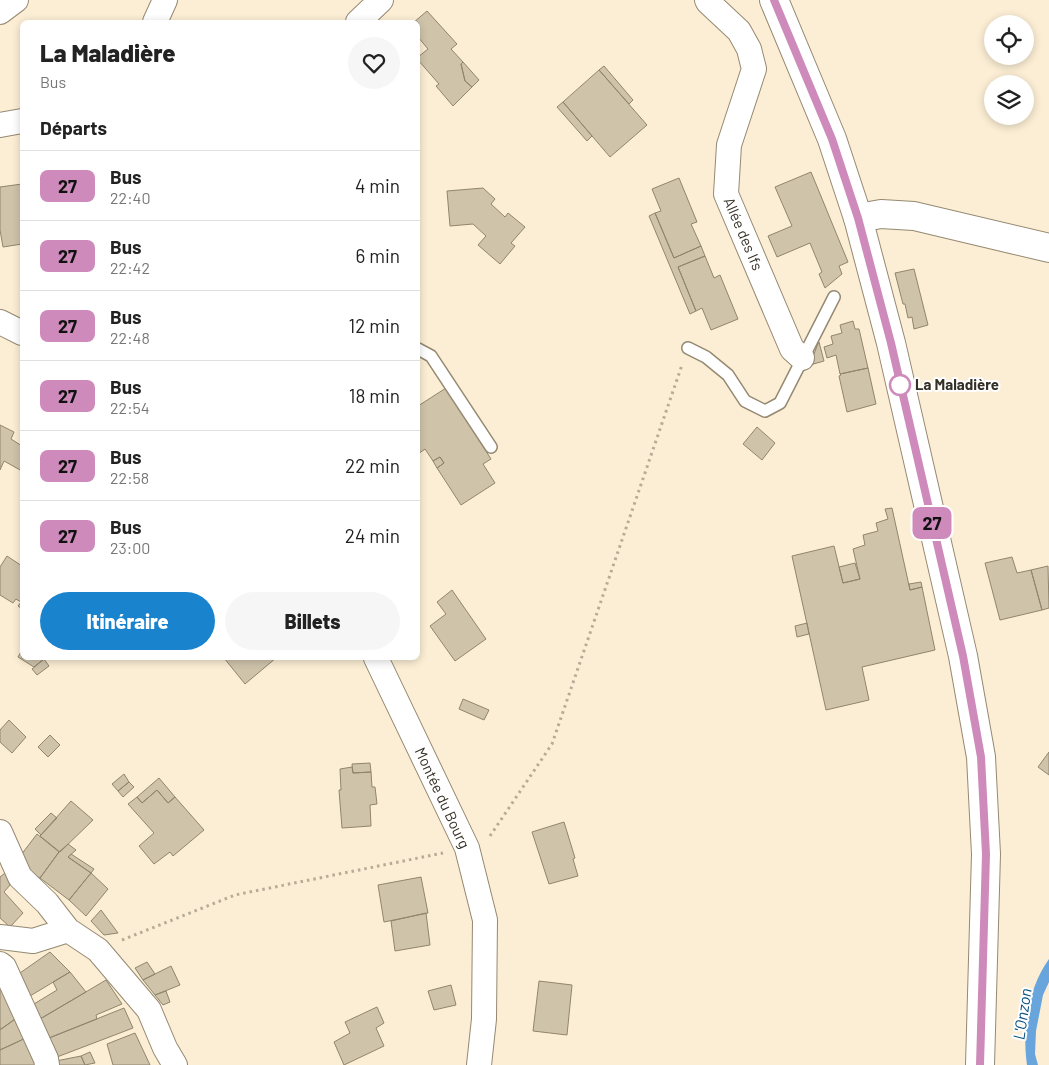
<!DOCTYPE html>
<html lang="fr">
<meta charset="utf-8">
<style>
body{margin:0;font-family:Barlow,sans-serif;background:#f6f6f6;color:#222;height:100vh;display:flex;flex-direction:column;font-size:19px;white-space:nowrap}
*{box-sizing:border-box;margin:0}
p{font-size:16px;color:#767676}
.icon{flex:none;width:28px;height:28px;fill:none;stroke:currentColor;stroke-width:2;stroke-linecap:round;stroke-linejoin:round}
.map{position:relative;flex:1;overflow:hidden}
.panel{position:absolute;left:20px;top:20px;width:400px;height:640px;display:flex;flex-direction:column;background:#fff;border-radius:8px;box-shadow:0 2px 8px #0003}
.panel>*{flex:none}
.badge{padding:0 10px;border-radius:8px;font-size:18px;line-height:32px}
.controls{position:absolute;left:984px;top:15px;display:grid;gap:10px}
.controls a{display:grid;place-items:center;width:50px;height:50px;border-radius:50%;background:#fff;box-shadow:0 2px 8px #0003;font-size:25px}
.map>.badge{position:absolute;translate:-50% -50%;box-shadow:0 0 0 2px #fff}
h2{padding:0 20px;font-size:19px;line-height:45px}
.round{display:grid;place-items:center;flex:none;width:52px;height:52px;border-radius:26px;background:#f6f6f6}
.headline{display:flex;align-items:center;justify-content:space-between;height:85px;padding:0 20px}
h1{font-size:24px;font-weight:800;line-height:38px}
.primary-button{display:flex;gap:10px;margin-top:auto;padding:10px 20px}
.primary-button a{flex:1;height:58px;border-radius:30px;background:#1983cd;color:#fff;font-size:20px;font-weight:800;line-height:58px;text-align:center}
.primary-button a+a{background:#f6f6f6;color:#222}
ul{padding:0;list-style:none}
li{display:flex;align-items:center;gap:15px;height:70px;padding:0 20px;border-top:1px solid #e0e0e0}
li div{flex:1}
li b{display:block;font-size:19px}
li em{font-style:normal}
li .badge{min-width:55px;font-weight:700;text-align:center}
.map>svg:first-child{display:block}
.water{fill:#68a5dc}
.building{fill:#cfc3aa;stroke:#91856e}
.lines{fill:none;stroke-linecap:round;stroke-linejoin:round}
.service-casing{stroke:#958972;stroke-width:14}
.minor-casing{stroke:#958972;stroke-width:26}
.secondary-casing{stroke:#958972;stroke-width:30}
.primary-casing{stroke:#958972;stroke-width:30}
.path{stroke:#b5ab97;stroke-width:3;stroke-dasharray:2.5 4;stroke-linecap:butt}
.service{stroke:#fff;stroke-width:11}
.minor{stroke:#fff;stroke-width:24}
.secondary{stroke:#fff;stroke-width:28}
.primary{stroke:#fff;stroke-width:28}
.line-casing{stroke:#fff;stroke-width:11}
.line{stroke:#ce8abb;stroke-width:8}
.stop-dot{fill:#fff;stroke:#ce8abb;stroke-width:2.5}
.labels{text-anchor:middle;stroke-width:4;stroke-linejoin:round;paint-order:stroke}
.street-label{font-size:15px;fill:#353027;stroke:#fff}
.stop-label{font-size:15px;font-weight:bold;fill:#353027;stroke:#fff;text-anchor:start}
.water-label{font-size:16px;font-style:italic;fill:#034f82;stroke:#fff}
</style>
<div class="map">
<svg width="1049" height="1065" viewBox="0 0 1049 1065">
<rect width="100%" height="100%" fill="#fbeed4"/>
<path class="water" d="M 1049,959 L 1049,982 L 1043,995 L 1036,1031 L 1035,1054 L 1038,1065 L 1027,1065 C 1022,1030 1028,988 1049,959 Z"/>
<path class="building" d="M 427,11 L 457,44 L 451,49 L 463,62 L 461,64 L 465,81 L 472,87 L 453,106 L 436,86 L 439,84 L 418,60 L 418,57 L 428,49 L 418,37 L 418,22 L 414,22 Z
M 463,62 L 479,80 L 472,87 L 465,81 L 461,64 Z
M 604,66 L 633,100 L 629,104 L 599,70 Z
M 599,70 L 647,125 L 610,157 L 563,102 Z
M 563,102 L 592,136 L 587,141 L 557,107 Z
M 811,172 L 848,262 L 839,266 L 842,274 L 825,288 L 819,274 L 822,272 L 810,243 L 777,257 L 768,236 L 792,226 L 775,187 Z
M 679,178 L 697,222 L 691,224 L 701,246 L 674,258 L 655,213 L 661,211 L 652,189 Z
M 22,184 L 22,244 L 3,247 L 0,230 L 0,187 Z
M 483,188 L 495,199 L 491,204 L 505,217 L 508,213 L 525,227 L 511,243 L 515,246 L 500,264 L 478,245 L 486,236 L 473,224 L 450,226 L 447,191 Z
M 655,213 L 674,258 L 701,246 L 705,256 L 678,267 L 696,311 L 690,314 L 649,216 Z
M 705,256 L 714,278 L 720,275 L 738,319 L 711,330 L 702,308 L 696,311 L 678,267 Z
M 914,269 L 928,325 L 914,329 L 912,317 L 908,318 L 905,304 L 903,304 L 895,273 Z
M 853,321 L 855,329 L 859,329 L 868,368 L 840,374 L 836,355 L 827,358 L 824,347 L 833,344 L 831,336 L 842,333 L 840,325 Z
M 819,342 L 824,361 L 810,365 L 817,346 Z
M 868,368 L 876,404 L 847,412 L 839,376 L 841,375 L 840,374 Z
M 446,388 L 491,459 L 483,464 L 495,483 L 461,505 L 437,468 L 444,463 L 440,457 L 433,461 L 425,449 L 418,454 L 418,406 Z
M 0,425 L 14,432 L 11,439 L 22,446 L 22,471 L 4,461 L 0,470 Z
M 757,427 L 775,443 L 762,460 L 743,444 Z
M 440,457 L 444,463 L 437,468 L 433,461 Z
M 892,508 L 910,590 L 922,587 L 935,650 L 862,667 L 869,700 L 826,710 L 792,556 L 834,546 L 843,583 L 860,579 L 853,549 L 865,545 L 863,535 L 878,531 L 876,523 L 888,519 L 885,509 Z
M 7,556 L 22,566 L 22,609 L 18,606 L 21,602 L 16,599 L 13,603 L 0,595 L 0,567 Z
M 1012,557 L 1017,573 L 1031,570 L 1042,610 L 1000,620 L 985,563 Z
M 855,563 L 860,579 L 843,583 L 839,567 Z
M 1048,566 L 1049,608 L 1042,610 L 1031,570 Z
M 921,582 L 922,587 L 910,590 L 909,584 Z
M 452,590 L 486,639 L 455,661 L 430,626 L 446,614 L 437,602 Z
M 807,623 L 809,634 L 797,637 L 795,626 Z
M 22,650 L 22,658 L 45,658 L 34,667 L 18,657 Z
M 224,658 L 276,658 L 245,684 Z
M 44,659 L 49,666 L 37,675 L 32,669 Z
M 463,699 L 489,710 L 484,720 L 459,709 Z
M 9,720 L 26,737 L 12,753 L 0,742 L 0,730 Z
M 50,735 L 60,745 L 48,757 L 38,747 Z
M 1049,752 L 1049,775 L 1038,767 Z
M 370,763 L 371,772 L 353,773 L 352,764 Z
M 352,767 L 353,773 L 371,772 L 372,787 L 375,787 L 377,804 L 370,805 L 371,826 L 342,828 L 339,790 L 341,790 L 340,769 Z
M 124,774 L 129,782 L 118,791 L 112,784 Z
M 159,778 L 175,797 L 168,803 L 157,790 L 142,803 L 137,797 Z
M 129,782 L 134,787 L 123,797 L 118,791 Z
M 157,790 L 168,803 L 175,797 L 204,830 L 173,856 L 170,852 L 154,864 L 139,846 L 154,833 L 128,804 L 137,797 L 142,803 Z
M 71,801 L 93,820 L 60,852 L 40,836 Z
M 51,813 L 57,818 L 41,835 L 35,829 Z
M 564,822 L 575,858 L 573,859 L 578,876 L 549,884 L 532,832 Z
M 37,834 L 59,852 L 40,878 L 27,870 L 21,855 Z
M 68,844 L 76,850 L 68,857 L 91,873 L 69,900 L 40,878 L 59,852 Z
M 71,854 L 94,869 L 91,873 L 68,857 Z
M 5,873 L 10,885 L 4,892 L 23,913 L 10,927 L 0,918 L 0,877 Z
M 91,873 L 108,889 L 86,916 L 69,900 Z
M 421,877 L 428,913 L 384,922 L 378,885 Z
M 101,910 L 118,933 L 104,935 L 91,921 Z
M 426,913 L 430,945 L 395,951 L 391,921 Z
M 50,952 L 70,972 L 30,996 L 20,973 Z
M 147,962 L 155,974 L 143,980 L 135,968 Z
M 171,966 L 180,985 L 155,995 L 143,980 Z
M 70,972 L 86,992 L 40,1019 L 34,1004 L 57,990 L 53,982 Z
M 106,980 L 122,1004 L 96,1015 L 97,1019 L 49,1038 L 40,1019 Z
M 539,981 L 572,985 L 567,1035 L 533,1031 Z
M 0,983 L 18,1017 L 1,1029 L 0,1027 Z
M 451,985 L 456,1005 L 434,1010 L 428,991 Z
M 166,991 L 170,1002 L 163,1005 L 155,995 Z
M 377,1007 L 384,1023 L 376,1028 L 384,1046 L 344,1065 L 334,1042 L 350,1033 L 345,1022 Z
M 124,1008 L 133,1028 L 57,1057 L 49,1038 Z
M 18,1017 L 28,1037 L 0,1050 L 0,1030 Z
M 135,1033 L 150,1065 L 113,1065 L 107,1044 Z
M 28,1037 L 36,1065 L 0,1065 L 0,1050 Z
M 90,1052 L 95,1063 L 85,1065 L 81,1056 Z
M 81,1056 L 85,1065 L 57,1065 L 56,1061 Z"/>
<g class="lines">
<defs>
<path id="service" d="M 688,348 L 706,357 L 728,375 L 745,401 L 765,411 L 780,403 L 834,297
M 418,349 L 431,356 L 491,447"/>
<path id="minor" d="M 707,0 L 708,2 L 739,31 L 749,49 L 754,69 L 729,145 L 726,194 L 792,349 L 802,358
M 0,12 L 16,0
M 155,22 L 165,0
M 358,22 L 381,0
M 0,125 L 22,121
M 0,322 L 22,333
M 376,658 L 467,848 L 485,920 L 484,1019 L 479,1065
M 0,832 L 20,877 L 47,903 L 68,930 L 98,950 L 149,1010 L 165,1048 L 175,1065
M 0,937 L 33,941 L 68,930
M 0,964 L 4,967 L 46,1059 L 47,1065"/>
<path id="secondary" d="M 858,218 L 881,214 L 914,216 L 1049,248"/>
<path id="primary" d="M 774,0 L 832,139 L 858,218 L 891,343 L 963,656 L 981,757 L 986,854 L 980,1065"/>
</defs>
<use href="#service" class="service-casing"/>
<use href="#minor" class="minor-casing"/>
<use href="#secondary" class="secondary-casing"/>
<use href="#primary" class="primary-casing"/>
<path class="path" d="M 490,836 L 552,744 L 682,365
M 122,940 L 235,895 L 443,853"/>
<use href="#service" class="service"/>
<use href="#minor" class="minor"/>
<use href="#secondary" class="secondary"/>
<use href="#primary" class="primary"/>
</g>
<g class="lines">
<defs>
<path id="line" d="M 774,0 L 832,139 L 858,218 L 891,343 L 963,656 L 981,757 L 986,854 L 980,1065"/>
</defs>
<use href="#line" class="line-casing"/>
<use href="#line" class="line"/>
</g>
<circle class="stop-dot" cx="900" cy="385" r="10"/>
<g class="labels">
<g class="street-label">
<text transform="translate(743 234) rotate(67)" y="5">Allée des Ifs</text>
<text transform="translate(442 798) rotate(65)" y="5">Montée du Bourg</text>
</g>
<g class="stop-label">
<text x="915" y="390">La Maladière</text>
</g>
<g class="water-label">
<text transform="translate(1022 1014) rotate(-82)" y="6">L'Onzon</text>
</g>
</g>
</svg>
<div class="controls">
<a><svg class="icon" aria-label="locate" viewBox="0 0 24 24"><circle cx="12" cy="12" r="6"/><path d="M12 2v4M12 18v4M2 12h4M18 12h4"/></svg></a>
<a><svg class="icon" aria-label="layers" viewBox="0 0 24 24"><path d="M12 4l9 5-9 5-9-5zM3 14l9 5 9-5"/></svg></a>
</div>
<b class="badge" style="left:932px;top:523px;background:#ce8abb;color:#111">27</b>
<section class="panel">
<div class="headline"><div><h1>La Maladière</h1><p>Bus</p></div><a class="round"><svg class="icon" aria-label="heart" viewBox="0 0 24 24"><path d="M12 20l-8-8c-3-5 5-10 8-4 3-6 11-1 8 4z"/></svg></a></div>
<h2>Départs</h2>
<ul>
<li><span class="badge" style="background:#ce8abb;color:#111">27</span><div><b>Bus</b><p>22:40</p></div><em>4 min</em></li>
<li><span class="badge" style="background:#ce8abb;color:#111">27</span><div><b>Bus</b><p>22:42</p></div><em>6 min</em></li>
<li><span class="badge" style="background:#ce8abb;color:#111">27</span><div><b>Bus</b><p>22:48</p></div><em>12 min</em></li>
<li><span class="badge" style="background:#ce8abb;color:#111">27</span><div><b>Bus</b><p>22:54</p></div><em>18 min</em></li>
<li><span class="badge" style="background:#ce8abb;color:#111">27</span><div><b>Bus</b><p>22:58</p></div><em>22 min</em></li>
<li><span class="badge" style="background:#ce8abb;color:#111">27</span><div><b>Bus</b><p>23:00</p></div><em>24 min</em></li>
</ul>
<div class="primary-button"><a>Itinéraire</a><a>Billets</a></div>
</section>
</div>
